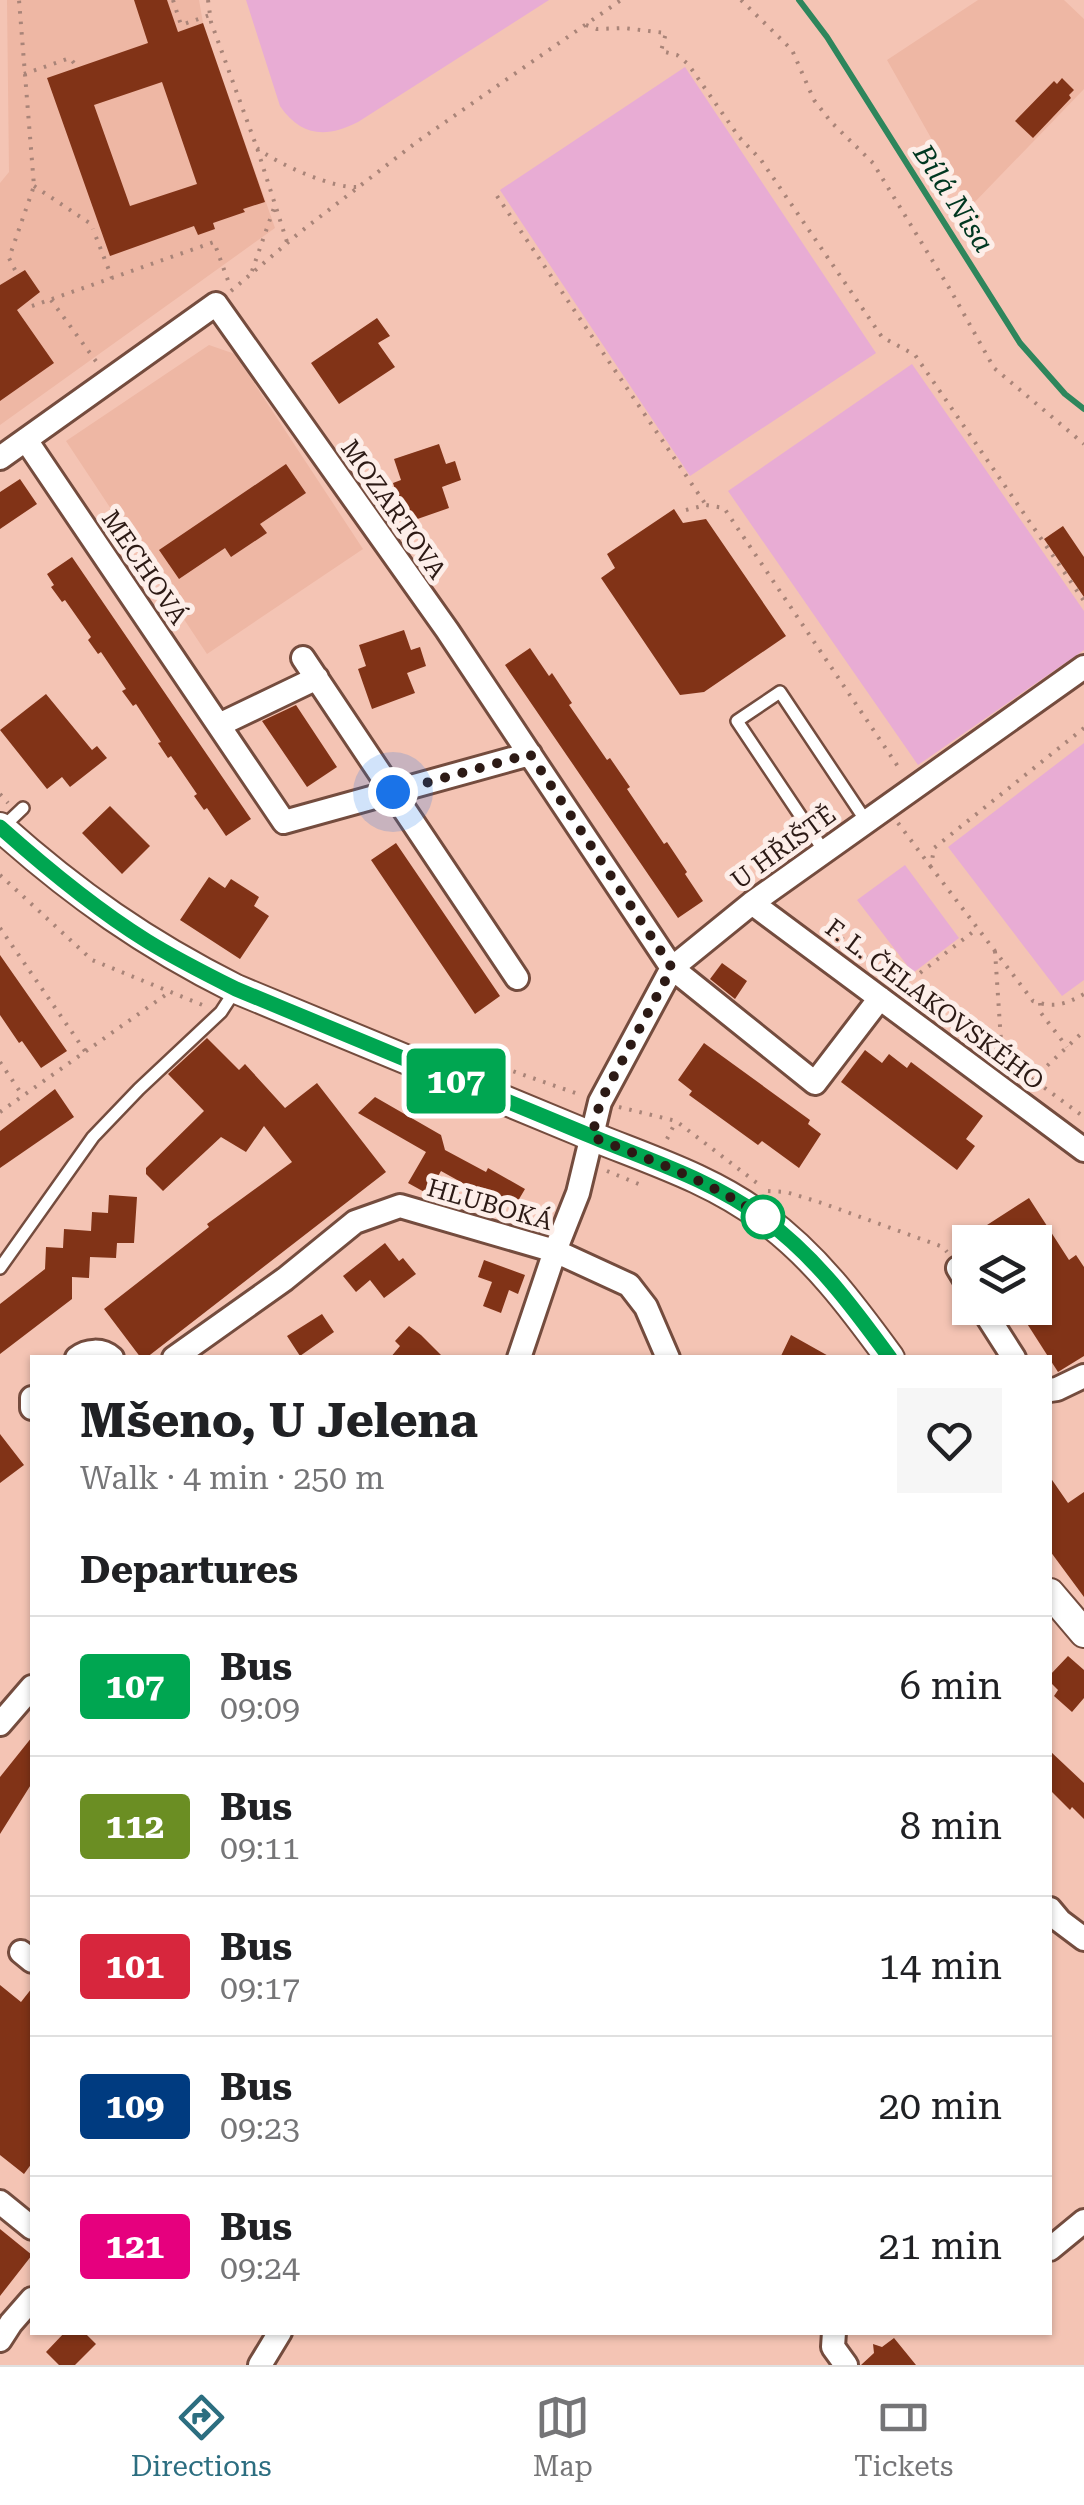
<!DOCTYPE html>
<meta charset="utf-8">
<style>
body{margin:0;font-family:"Roboto Serif",serif;background:#f6f6f6;color:#202124;height:100vh;display:flex;flex-direction:column;font-size:38px;white-space:nowrap}
*{box-sizing:border-box;margin:0}
p{font-size:32px;color:#757577}
.icon{flex:none;width:55px;height:55px;fill:none;stroke:currentColor;stroke-width:2;stroke-linecap:round;stroke-linejoin:round}
.map{position:relative;flex:1;overflow:hidden}
.drawer{position:absolute;left:30px;top:1355px;width:1022px;height:980px;display:flex;flex-direction:column;background:#fff;border-radius:0px;box-shadow:0 2px 8px #0004}
.drawer>*{flex:none}
.badge{padding:0 20px;border-radius:8px;font-size:35px;line-height:65px}
.buttons{position:absolute;left:952px;top:1225px;display:grid;gap:20px}
.buttons a{display:grid;place-items:center;width:100px;height:100px;border-radius:0px;background:#fff;box-shadow:0 2px 8px #0004;font-size:50px}
.you{position:absolute;width:50px;height:50px;margin:-25px;border:8px solid #fff;border-radius:50%;background:#1a73e8;box-shadow:0 0 0 15px #1a73e833}
.map>.badge{position:absolute;translate:-50% -50%;box-shadow:0 0 0 5px #fff}
h2{padding:0 50px;font-size:38px;line-height:90px}
.round{display:grid;place-items:center;flex:none;width:105px;height:105px;border-radius:0px;background:#f6f6f6}
.overview{display:flex;align-items:center;justify-content:space-between;height:170px;padding:0 50px}
h1{font-size:48px;font-weight:700;line-height:75px}
ul{padding:0;list-style:none}
li{display:flex;align-items:center;gap:30px;height:140px;padding:0 50px;border-top:2px solid #e0e0e0}
li div{flex:1}
li b{display:block;font-size:38px}
li em{font-style:normal}
li .badge{min-width:110px;font-weight:700;text-align:center}
.dock{display:flex;justify-content:space-around;align-items:center;height:140px;border-top:2px solid #e0e0e0;background:#fff;font-size:28px;color:#757577}
.dock a{display:grid;justify-items:center;gap:5px}
.dock .on{color:#2c6e80}
.map>svg:first-child{display:block}
.built{fill:#eeb7a4}
.green{fill:#e8acd4}
.lines{fill:none;stroke-linecap:round;stroke-linejoin:round}
.stream{stroke:#2e865c;stroke-width:6}
.building{fill:#813317;fill-rule:evenodd}
.service-casing{stroke:#744c3e;stroke-width:16}
.minor-casing{stroke:#744c3e;stroke-width:28}
.tertiary-casing{stroke:#744c3e;stroke-width:32}
.path{stroke:#a98478;stroke-width:4;stroke-dasharray:2.5 8;stroke-linecap:butt}
.service{stroke:#fff;stroke-width:11}
.minor{stroke:#fff;stroke-width:22}
.tertiary{stroke:#fff;stroke-width:28}
.line-casing{stroke:#fff;stroke-width:22}
.line{stroke:#00a651;stroke-width:15}
.walk{stroke:#2c1a15;stroke-width:10;stroke-dasharray:0 18}
.stop-dot{fill:#fff;stroke:#00a651;stroke-width:5}
.labels{text-anchor:middle;stroke-width:10;stroke-linejoin:round;paint-order:stroke}
.street-label{font-size:25px;fill:#2c1a15;stroke:#fdeee9}
.water-label{font-size:28px;font-style:italic;fill:#003720;stroke:#fdeee9}
</style>
<div class="map">
<svg width="1084" height="2365" viewBox="0 0 1084 2365">
<rect width="100%" height="100%" fill="#f4c4b4"/>
<path class="built" d="M 7,0 L 199,0 L 203,23 L 275,228 L 0,425 L 0,183 L 9,172 Z
M 978,0 L 1064,0 L 1084,19 L 1084,89 L 970,207 L 887,60 Z
M 209,345 L 235,354 L 363,549 L 207,654 L 66,441 Z"/>
<path class="green" d="M 246,0 L 549,0 L 358,122 C 327,138 301,137 280,106 Z
M 685,67 L 876,353 L 690,476 L 500,190 Z
M 912,364 L 1084,611 L 1084,650 L 918,765 L 728,491 Z
M 1084,743 L 1084,980 L 1062,996 L 948,847 Z
M 905,865 L 959,938 L 913,973 L 857,900 Z"/>
<g class="lines">
<path class="stream" d="M 799,0 L 827,37 L 1020,343 L 1065,394 L 1084,409"/>
</g>
<path class="building" d="M 134,0 L 167,0 L 178,32 L 203,23 L 265,202 L 243,209 L 245,212 L 213,223 L 215,229 L 198,235 L 194,226 L 110,256 L 47,78 L 148,43 ZM 162,82 L 197,184 L 130,206 L 94,105 Z
M 1062,78 L 1074,90 L 1069,95 L 1071,98 L 1033,138 L 1015,121 L 1054,81 L 1057,84 Z
M 25,270 L 40,292 L 17,310 L 54,363 L 0,401 L 0,285 Z
M 377,318 L 390,336 L 378,343 L 395,367 L 339,404 L 311,363 Z
M 439,444 L 446,464 L 455,461 L 461,480 L 442,487 L 449,508 L 406,523 L 393,483 L 401,480 L 394,459 Z
M 286,464 L 306,493 L 260,524 L 267,533 L 231,557 L 225,548 L 179,579 L 159,550 Z
M 20,479 L 37,504 L 0,529 L 0,492 Z
M 674,509 L 683,523 L 706,519 L 786,636 L 704,692 L 680,695 L 601,578 L 615,568 L 607,554 Z
M 1063,526 L 1084,557 L 1084,597 L 1044,539 Z
M 72,557 L 251,819 L 226,836 L 207,808 L 204,810 L 194,796 L 197,794 L 171,756 L 168,758 L 158,743 L 161,742 L 136,704 L 133,706 L 122,691 L 126,689 L 101,652 L 98,654 L 88,640 L 91,637 L 65,600 L 62,602 L 51,587 L 54,585 L 47,574 Z
M 404,630 L 411,650 L 420,647 L 426,666 L 407,673 L 415,693 L 372,709 L 358,669 L 366,666 L 359,645 Z
M 530,648 L 549,676 L 552,673 L 572,703 L 569,705 L 607,760 L 610,758 L 630,787 L 627,789 L 664,844 L 667,842 L 687,872 L 685,874 L 703,901 L 678,918 L 505,665 Z
M 46,694 L 92,750 L 97,746 L 107,758 L 70,787 L 62,777 L 47,789 L 0,730 Z
M 296,705 L 337,767 L 307,787 L 262,721 Z
M 110,806 L 150,846 L 122,874 L 82,833 Z
M 396,843 L 500,996 L 475,1014 L 371,860 Z
M 209,877 L 225,888 L 231,879 L 259,897 L 254,906 L 269,916 L 240,959 L 180,920 Z
M 0,955 L 67,1051 L 41,1068 L 22,1041 L 19,1043 L 0,1015 Z
M 722,963 L 747,981 L 735,999 L 710,979 Z
M 207,1038 L 239,1070 L 245,1064 L 285,1108 L 317,1083 L 386,1172 L 146,1358 L 141,1358 L 104,1309 L 209,1227 L 207,1224 L 292,1162 L 264,1126 L 246,1152 L 221,1137 L 163,1191 L 146,1174 L 146,1168 L 204,1111 L 168,1074 Z
M 704,1043 L 810,1120 L 808,1124 L 821,1134 L 799,1168 L 762,1141 L 758,1145 L 689,1095 L 692,1091 L 678,1080 Z
M 865,1050 L 882,1063 L 889,1054 L 907,1068 L 911,1062 L 983,1116 L 966,1139 L 975,1146 L 957,1170 L 841,1082 Z
M 55,1089 L 74,1117 L 0,1168 L 0,1131 Z
M 375,1097 L 441,1135 L 445,1150 L 486,1172 L 488,1168 L 525,1189 L 515,1206 L 479,1187 L 477,1191 L 441,1171 L 428,1194 L 408,1183 L 426,1152 L 358,1113 Z
M 109,1195 L 137,1197 L 134,1243 L 117,1243 L 116,1258 L 90,1257 L 89,1278 L 72,1277 L 72,1299 L 0,1354 L 0,1304 L 45,1269 L 46,1247 L 63,1248 L 64,1229 L 91,1231 L 92,1212 L 108,1213 Z
M 1029,1198 L 1069,1260 L 1076,1255 L 1084,1267 L 1084,1356 L 1058,1372 L 1017,1308 L 1035,1308 L 1035,1242 L 999,1242 L 987,1225 Z
M 385,1243 L 399,1261 L 403,1258 L 416,1274 L 384,1298 L 370,1280 L 356,1292 L 343,1276 Z
M 484,1260 L 525,1275 L 518,1294 L 509,1290 L 501,1313 L 483,1306 L 492,1282 L 478,1277 Z
M 322,1314 L 334,1332 L 300,1356 L 287,1336 Z
M 409,1326 L 421,1335 L 444,1358 L 390,1358 L 400,1346 L 395,1341 Z
M 791,1335 L 832,1358 L 780,1358 Z
M 0,1434 L 24,1465 L 0,1483 Z
M 1050,1477 L 1068,1503 L 1084,1492 L 1084,1597 L 1050,1551 Z
M 1068,1656 L 1084,1670 L 1084,1698 L 1072,1712 L 1054,1696 L 1058,1690 L 1050,1682 L 1050,1675 Z
M 32,1737 L 32,1783 L 0,1834 L 0,1777 Z
M 1050,1751 L 1084,1783 L 1084,1819 L 1072,1807 L 1070,1810 L 1050,1790 Z
M 0,1985 L 21,2002 L 32,1988 L 32,2163 L 24,2174 L 0,2155 Z
M 0,2229 L 32,2255 L 0,2296 Z
M 65,2332 L 84,2332 L 96,2344 L 75,2365 L 59,2365 L 46,2352 Z
M 894,2338 L 916,2365 L 861,2365 L 874,2353 L 873,2344 L 882,2347 Z"/>
<g class="lines">
<defs>
<path id="service" d="M 2,828 L 23,808
M 824,851 L 737,721 L 780,692 L 866,821
M 0,1268 L 93,1137 L 139,1089 L 221,1012 L 236,989"/>
<path id="minor" d="M 26,440 L 284,822 L 530,754
M 0,458 L 216,304 L 447,630 L 672,968 L 815,1083 L 880,998
M 303,658 L 517,978
M 219,725 L 317,678
M 752,903 L 1084,1150
M 958,1268 L 970,1288
M 982,1308 L 1014,1358
M 77,1358 C 87,1350 102,1349 112,1358
M 174,1358 L 285,1279 L 355,1222 L 400,1206 L 555,1251 L 629,1285 L 646,1307 L 668,1358
M 519,1358 L 555,1251 L 578,1193 L 600,1102 L 672,968 L 752,903 L 1084,667
M 1050,1390 L 1057,1389 L 1084,1376
M 32,1398 L 32,1408
M 0,1724 L 32,1687
M 1050,1909 L 1060,1921 L 1084,1939
M 21,1952 L 32,1961
M 0,2202 L 32,2228
M 1050,2249 L 1084,2221
M 834,2332 L 833,2347 L 846,2365
M 0,2340 L 11,2323 L 32,2299
M 260,2365 L 280,2332"/>
<path id="tertiary" d="M 0,827 C 75,894 146,944 236,989 C 350,1036 464,1084 579,1131 C 641,1157 709,1177 763,1218 C 815,1256 852,1306 890,1358
M 1050,1593 L 1084,1633"/>
</defs>
<use href="#service" class="service-casing"/>
<use href="#minor" class="minor-casing"/>
<use href="#tertiary" class="tertiary-casing"/>
<path class="path" d="M 173,0 L 181,25 L 210,15
M 208,0 L 211,22 L 257,148 L 287,242
M 741,0 L 792,50 L 814,100 L 831,122 L 873,163 L 951,291 L 994,368 L 1084,444
M 586,25 L 597,29 L 624,28 L 666,33 L 661,51 L 677,55 L 688,64 L 739,137 L 761,160 L 882,337 L 915,355 L 1084,601
M 24,74 L 70,58 L 74,63
M 257,148 C 277,164 334,189 358,187
M 34,186 L 91,224 L 93,229
M 497,196 L 706,505
M 96,237 L 112,278
M 15,270 L 9,258 L 34,186 L 19,0
M 252,271 L 275,205
M 231,291 L 299,233 L 418,141 L 621,0
M 51,300 L 98,364
M 32,306 L 214,242 L 230,286
M 686,510 L 706,505 L 724,508 L 901,771
M 1084,728 L 934,848 L 931,867 L 1033,1001 C 1053,1008 1065,1005 1084,994
M 0,794 L 8,803
M 898,823 L 931,867
M 0,875 L 92,960 L 205,1006
M 0,928 L 85,1051
M 833,932 L 1084,1117
M 995,951 L 1002,1056
M 890,972 L 916,976 L 978,928
M 1040,1003 L 1041,1013 L 1067,1047
M 444,1047 L 581,1095
M 0,1062 L 23,1096
M 1032,1080 L 1084,1031
M 619,1107 L 676,1121 L 757,1183
M 0,1112 L 171,991
M 667,1139 L 676,1121
M 607,1171 L 641,1185 L 643,1182
M 768,1191 L 786,1192 L 822,1203 L 943,1247 L 947,1252"/>
<use href="#service" class="service"/>
<use href="#minor" class="minor"/>
<use href="#tertiary" class="tertiary"/>
</g>
<g class="lines">
<defs>
<path id="line" d="M 0,827 C 46,868 94,908 147,941 C 176,959 206,974 236,989 C 352,1037 469,1085 586,1134 C 645,1159 711,1179 763,1218 C 815,1256 852,1306 890,1358"/>
</defs>
<use href="#line" class="line-casing"/>
<use href="#line" class="line"/>
<path class="walk" d="M 393,792 L 530,754 L 672,968 L 600,1102 L 592,1137 C 651,1160 712,1182 764,1218 L 763,1217"/>
</g>
<circle class="stop-dot" cx="763" cy="1217" r="20"/>
<g class="labels">
<g class="street-label">
<text transform="translate(394 509) rotate(55)" y="9">MOZARTOVA</text>
<text transform="translate(145 567) rotate(56)" y="9">MECHOVÁ</text>
<text transform="translate(783 847) rotate(-36)" y="9">U HŘIŠTĚ</text>
<text transform="translate(935 1004) rotate(37)" y="9">F. L. ČELAKOVSKÉHO</text>
<text transform="translate(490 1204) rotate(16)" y="9">HLUBOKÁ</text>
</g>
<g class="water-label">
<text transform="translate(954 198) rotate(57)" y="10">Bílá Nisa</text>
</g>
</g>
</svg>
<div class="buttons">
<a><svg class="icon" aria-label="layers" viewBox="0 0 24 24"><path d="M12 4l9 5-9 5-9-5zM3 14l9 5 9-5"/></svg></a>
</div>
<div class="you" style="left:393px;top:792px"></div>
<b class="badge" style="left:456px;top:1081px;background:#00a651;color:#fff">107</b>
<section class="drawer">
<div class="overview"><div><h1>Mšeno, U Jelena</h1><p>Walk · 4 min · 250 m</p></div><a class="round"><svg class="icon" aria-label="heart" viewBox="0 0 24 24"><path d="M12 20l-8-8c-3-5 5-10 8-4 3-6 11-1 8 4z"/></svg></a></div>
<h2>Departures</h2>
<ul>
<li><span class="badge" style="background:#00a651;color:#fff">107</span><div><b>Bus</b><p>09:09</p></div><em>6 min</em></li>
<li><span class="badge" style="background:#6b8e23;color:#fff">112</span><div><b>Bus</b><p>09:11</p></div><em>8 min</em></li>
<li><span class="badge" style="background:#d7263d;color:#fff">101</span><div><b>Bus</b><p>09:17</p></div><em>14 min</em></li>
<li><span class="badge" style="background:#003b80;color:#fff">109</span><div><b>Bus</b><p>09:23</p></div><em>20 min</em></li>
<li><span class="badge" style="background:#e6007e;color:#fff">121</span><div><b>Bus</b><p>09:24</p></div><em>21 min</em></li>
</ul>
</section>
</div>
<nav class="dock">
<a class="on"><svg class="icon" aria-label="directions" viewBox="0 0 24 24"><path d="M12 3l9 9-9 9-9-9zM9 14v-3h6M13 9l2 2-2 2"/></svg>Directions</a>
<a><svg class="icon" aria-label="map" viewBox="0 0 24 24"><path d="M3 6l6-2 6 2 6-2v14l-6 2-6-2-6 2zM9 4v14M15 6v14"/></svg>Map</a>
<a><svg class="icon" aria-label="tickets" viewBox="0 0 24 24"><path d="M3 7h18v10H3zM15 7v10"/></svg>Tickets</a>
</nav>
